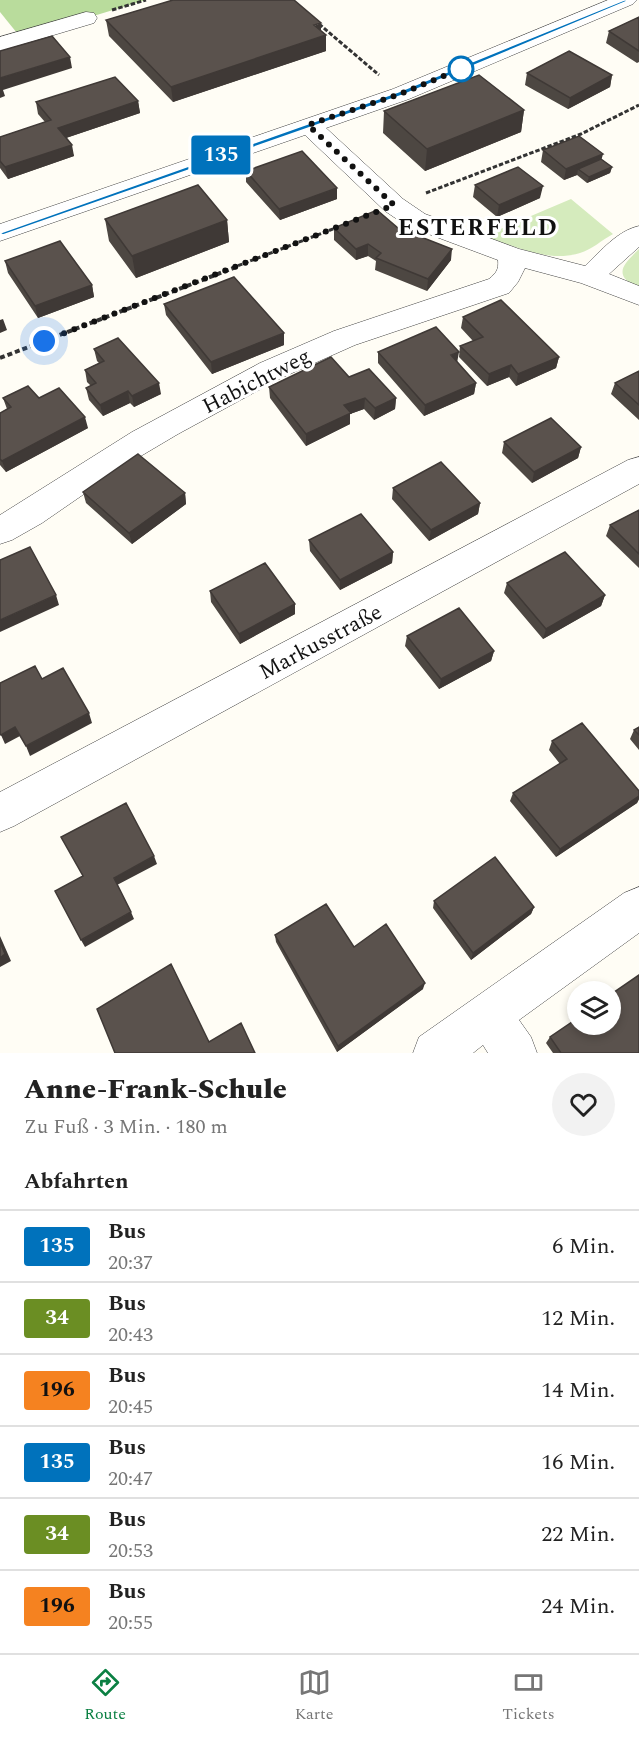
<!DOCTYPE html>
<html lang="de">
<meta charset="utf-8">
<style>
body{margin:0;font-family:Spectral,serif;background:#f2f2f2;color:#222;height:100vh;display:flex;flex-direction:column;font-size:22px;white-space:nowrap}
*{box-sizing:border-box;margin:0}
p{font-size:20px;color:#767676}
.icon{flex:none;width:33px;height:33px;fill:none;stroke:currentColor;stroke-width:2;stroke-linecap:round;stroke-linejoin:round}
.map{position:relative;height:1053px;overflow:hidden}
.panel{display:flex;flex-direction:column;background:#fff;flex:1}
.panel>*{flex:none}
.badge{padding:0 12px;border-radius:4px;font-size:21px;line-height:39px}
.tools{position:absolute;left:567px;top:981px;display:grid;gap:12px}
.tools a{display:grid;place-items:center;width:54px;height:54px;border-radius:50%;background:#fff;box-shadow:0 3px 9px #0003;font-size:30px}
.you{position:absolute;width:30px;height:30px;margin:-15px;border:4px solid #fff;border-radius:50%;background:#1a73e8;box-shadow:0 0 0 9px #1a73e833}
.map>.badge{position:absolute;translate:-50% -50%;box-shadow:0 0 0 3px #fff}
h2{padding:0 24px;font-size:22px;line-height:54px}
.round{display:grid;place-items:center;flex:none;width:63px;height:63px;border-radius:32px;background:#f2f2f2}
.headline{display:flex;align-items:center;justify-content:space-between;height:102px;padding:0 24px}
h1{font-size:28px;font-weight:800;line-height:45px}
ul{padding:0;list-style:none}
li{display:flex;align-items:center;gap:18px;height:72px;padding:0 24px;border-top:2px solid #e0e0e0}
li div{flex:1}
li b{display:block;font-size:22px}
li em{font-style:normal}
li .badge{min-width:66px;font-weight:700;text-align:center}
.tabs{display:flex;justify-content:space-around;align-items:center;height:84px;border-top:2px solid #e0e0e0;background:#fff;font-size:16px;color:#767676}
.tabs a{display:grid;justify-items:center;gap:3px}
.tabs .on{color:#0b8043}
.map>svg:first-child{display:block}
.green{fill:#d5ebbd}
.forest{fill:#b9dc9c}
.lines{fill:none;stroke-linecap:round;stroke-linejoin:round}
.minor-casing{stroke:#444;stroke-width:1}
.path-far1{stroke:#333;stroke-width:3;stroke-dasharray:4.5 2;stroke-linecap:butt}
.path{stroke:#333;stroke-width:4;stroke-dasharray:5 3;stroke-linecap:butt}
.minor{fill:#fff;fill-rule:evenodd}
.wall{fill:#4d4742}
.shaded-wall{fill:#3f3936}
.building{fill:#5a524d;stroke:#3f3936;stroke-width:1.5}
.line{fill:#0072bc;stroke:#fff;stroke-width:1.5}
.walk{stroke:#111;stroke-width:6;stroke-dasharray:0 10.8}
.stop-dot{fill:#fff;stroke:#0072bc;stroke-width:3}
.labels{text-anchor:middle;stroke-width:6;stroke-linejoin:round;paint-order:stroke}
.street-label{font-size:22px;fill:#111;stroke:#fff}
.far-district-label{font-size:24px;font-weight:bold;letter-spacing:1.5px;fill:#111;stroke:#fff}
</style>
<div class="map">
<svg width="639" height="1053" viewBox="0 0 639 1053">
<rect width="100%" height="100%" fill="#fffdf5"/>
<path class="green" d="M 571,199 L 613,234 C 602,240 591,250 580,253 C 548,263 514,246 484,236 Z
M 639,249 L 639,288 C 611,275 624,264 639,249 Z"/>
<path class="forest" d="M 0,0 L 146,0 L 21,38 L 0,12 Z"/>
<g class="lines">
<defs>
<path id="minor" d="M 608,0 L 637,0 L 633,4 L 409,99 L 326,128 L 403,199 L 425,214 L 519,249 L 585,266 C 601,251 617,231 639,226 L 639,247 L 609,274 L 639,286 L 639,305 L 581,283 L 525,268 L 518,282 L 509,293 L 355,345 L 281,378 L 178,434 L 129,463 L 42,523 L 12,540 L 0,544 L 0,515 L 132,432 L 260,363 L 334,331 L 489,279 C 496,273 499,270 498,260 L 407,226 L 385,211 L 305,135 L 0,241 L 0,224 L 393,89 Z
M 86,12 L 94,13 L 97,18 L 94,23 L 0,51 L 0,37 Z
M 639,457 L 639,484 L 14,826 L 0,832 L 0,792 L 628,460 Z
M 639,887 L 639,933 L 519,1020 L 531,1037 L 537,1053 L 488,1053 L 483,1045 L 473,1053 L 413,1053 L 419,1037 L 624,893 Z"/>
</defs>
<use href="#minor" class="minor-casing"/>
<path class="path-far1" d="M 112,10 L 146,0
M 319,24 L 379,75
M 426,193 L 581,134 L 639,105
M 232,268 L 338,227"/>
<path class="path" d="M 0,358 L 236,267"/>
<use href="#minor" class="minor"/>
</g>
<path class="wall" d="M 639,17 L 639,62 L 637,63 L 606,43 L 609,31 Z
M 106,20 L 321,31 L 326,35 L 326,51 L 173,102 L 109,36 Z
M 527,73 L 612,75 L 610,87 L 568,109 L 525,85 Z
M 138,101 L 140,113 L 66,138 L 74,156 L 8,179 L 0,168 L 0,137 L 45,122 L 38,114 L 36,102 Z
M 524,110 L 521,132 L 425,171 L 383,133 L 384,111 Z
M 543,150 L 601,159 L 612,167 L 610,173 L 587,183 L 577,175 L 564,180 L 541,162 Z
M 246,171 L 337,199 L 280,220 L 246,182 Z
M 475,185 L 540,198 L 497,217 L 473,197 Z
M 105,219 L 227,220 L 229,242 L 136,278 L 109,241 Z
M 334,228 L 398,228 L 451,260 L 427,291 L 375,270 L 376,261 L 368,256 L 356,260 L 334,240 Z
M 5,261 L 92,285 L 94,297 L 38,318 L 8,273 Z
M 164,304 L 284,345 L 212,374 L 166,315 Z
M 463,317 L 559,357 L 556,368 L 516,386 L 509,377 L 487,386 L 459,357 L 460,346 L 473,341 L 461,328 Z
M 94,349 L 161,394 L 134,407 L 130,403 L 103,416 L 89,400 L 86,388 L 91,386 L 87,382 L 85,370 L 99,363 L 97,361 Z
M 378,352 L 458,363 L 476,383 L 474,394 L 424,416 L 378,363 Z
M 639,371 L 639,420 L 611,394 L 615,383 Z
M 349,377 L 396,398 L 395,409 L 374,420 L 364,409 L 350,414 L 350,424 L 306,446 L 270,398 L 269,387 Z
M 3,398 L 39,398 L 88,428 L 6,472 L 0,465 L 0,413 L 7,409 Z
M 504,442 L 581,447 L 578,458 L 532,483 L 502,453 Z
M 393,488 L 480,503 L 478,514 L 429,541 L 392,499 Z
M 83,492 L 185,493 L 186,504 L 132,544 L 86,503 Z
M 639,510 L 639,568 L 606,536 L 610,525 Z
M 309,540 L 393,552 L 392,563 L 340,590 L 310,551 Z
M 507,583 L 605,595 L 601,606 L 543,639 L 504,593 Z
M 210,591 L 295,604 L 295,614 L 240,644 L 211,602 Z
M 407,636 L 494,651 L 491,661 L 439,689 L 405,646 Z
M 639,727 L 639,750 L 630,739 L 634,730 Z
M 552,741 L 639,791 L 639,799 L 637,803 L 556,857 L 510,801 L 513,793 L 560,764 L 549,750 Z
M 434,901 L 534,907 L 531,914 L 471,960 L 433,908 Z
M 275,935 L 354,947 L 423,989 L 337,1052 L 276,942 Z
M 550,1037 L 639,1053 L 553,1053 L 546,1043 Z"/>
<path class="shaded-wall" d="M 321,23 L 321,37 L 326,35 L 326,51 L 173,102 L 171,87 Z
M 70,57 L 72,68 L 3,90 L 5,96 L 0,98 L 0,78 Z
M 612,75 L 610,87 L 568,109 L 570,98 Z
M 138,101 L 140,113 L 60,140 L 58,128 Z
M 524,110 L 521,132 L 425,171 L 427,149 Z
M 72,145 L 74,156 L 8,179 L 5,167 Z
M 603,154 L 600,165 L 578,169 L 577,175 L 564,180 L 566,169 Z
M 612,167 L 610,173 L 587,183 L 589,177 Z
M 543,186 L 540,198 L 497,217 L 499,205 Z
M 337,188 L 337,199 L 280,220 L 279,209 Z
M 227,220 L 229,242 L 136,278 L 132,256 Z
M 368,244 L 368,256 L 356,260 L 356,249 Z
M 452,249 L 451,260 L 427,291 L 428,279 Z
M 92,285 L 94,297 L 38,318 L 35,306 Z
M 3,319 L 7,330 L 0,333 L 0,320 Z
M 284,333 L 284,345 L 212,374 L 211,362 Z
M 459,352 L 457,363 L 451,355 Z
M 559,357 L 556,368 L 516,386 L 518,374 Z
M 511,365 L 509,377 L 487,386 L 489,374 Z
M 159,383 L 161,394 L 134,407 L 132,396 Z
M 476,383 L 474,394 L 424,416 L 425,405 Z
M 128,391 L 130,403 L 103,416 L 100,405 Z
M 365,398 L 364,409 L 350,414 L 350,424 L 306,446 L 306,434 L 344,405 Z
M 396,398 L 395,409 L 374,420 L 375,408 Z
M 85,417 L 88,428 L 6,472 L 2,461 Z
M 581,447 L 578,458 L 532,483 L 534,472 Z
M 185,493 L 186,504 L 132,544 L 129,533 Z
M 480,503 L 478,514 L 429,541 L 431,530 Z
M 393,552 L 392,563 L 340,590 L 340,580 Z
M 56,595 L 59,605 L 0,632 L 0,620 Z
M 605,595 L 601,606 L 543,639 L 546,629 Z
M 295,604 L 295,614 L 240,644 L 239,634 Z
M 494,651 L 491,661 L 439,689 L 441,679 Z
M 89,713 L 92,723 L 30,756 L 26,746 Z
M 15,727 L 20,736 L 5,744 L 1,735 Z
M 639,796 L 639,799 L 637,803 L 556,857 L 560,849 Z
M 154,856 L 157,864 L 117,885 L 114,878 Z
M 534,907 L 531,914 L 471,960 L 473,953 Z
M 131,912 L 134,919 L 85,947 L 81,940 Z
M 0,936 L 11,961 L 0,967 Z
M 425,983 L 423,989 L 337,1052 L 338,1046 Z"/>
<path class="building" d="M 173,0 L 294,0 L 321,23 L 314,25 L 326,35 L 171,87 L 106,20 Z
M 639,17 L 639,51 L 609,31 Z
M 52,36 L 70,57 L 0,78 L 0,51 Z
M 569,51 L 612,75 L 570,98 L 527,73 Z
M 479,75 L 524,110 L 427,149 L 384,111 Z
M 115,77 L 138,101 L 58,128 L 72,145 L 5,167 L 0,161 L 0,137 L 51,120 L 36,102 Z
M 579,136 L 603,154 L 566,169 L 543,150 Z
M 302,151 L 337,188 L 279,209 L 246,171 Z
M 601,159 L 612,167 L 589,177 L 578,169 Z
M 518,167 L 543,186 L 499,205 L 475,185 Z
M 198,185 L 227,220 L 132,256 L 105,219 Z
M 377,210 L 398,228 L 452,249 L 428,279 L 376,258 L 381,253 L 368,244 L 356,249 L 334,228 Z
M 60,241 L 92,285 L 35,306 L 5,261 Z
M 234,277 L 284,333 L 211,362 L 164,304 Z
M 501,300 L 559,357 L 518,374 L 511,365 L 489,374 L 460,346 L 483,337 L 463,317 Z
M 436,327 L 459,352 L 451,355 L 476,383 L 425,405 L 378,352 Z
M 118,338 L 159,383 L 132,396 L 128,391 L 100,405 L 86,388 L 96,383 L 85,370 L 104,361 L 94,349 Z
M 331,357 L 349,377 L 369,369 L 396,398 L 375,408 L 365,398 L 344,405 L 351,413 L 306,434 L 269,387 Z
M 639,371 L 639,405 L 615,383 Z
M 28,386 L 39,398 L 59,388 L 85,417 L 2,461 L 0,459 L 0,413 L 11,407 L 3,398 Z
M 551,418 L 581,447 L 534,472 L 504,442 Z
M 138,454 L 185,493 L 129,533 L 83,492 Z
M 441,462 L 480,503 L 431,530 L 393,488 Z
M 639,510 L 639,554 L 610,525 Z
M 361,514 L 393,552 L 340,580 L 309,540 Z
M 30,547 L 56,595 L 0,620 L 0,560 Z
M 565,552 L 605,595 L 546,629 L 507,583 Z
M 265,563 L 295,604 L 239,634 L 210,591 Z
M 459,608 L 494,651 L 441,679 L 407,636 Z
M 35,666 L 42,679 L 63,668 L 89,713 L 26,746 L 15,727 L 1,735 L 0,734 L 0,683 Z
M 582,723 L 639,791 L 639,796 L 560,849 L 513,793 L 567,759 L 552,741 Z
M 639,727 L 639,735 L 634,730 Z
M 126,803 L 154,856 L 114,878 L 131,912 L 81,940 L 55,891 L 83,876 L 61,837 Z
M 495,857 L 534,907 L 473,953 L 434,901 Z
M 326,904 L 354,947 L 386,924 L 425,983 L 338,1046 L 275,935 Z
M 0,942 L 5,954 L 0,958 Z
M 171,964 L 209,1042 L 241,1023 L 255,1053 L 115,1053 L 97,1009 Z
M 639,975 L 639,1053 L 561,1053 L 550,1037 L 578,1018 L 578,1024 L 610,1024 L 610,995 Z"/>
<path class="line" d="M 624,0 L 630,0 L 403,95 L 3,235 L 0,233 L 398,92 Z"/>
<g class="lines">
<path class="walk" d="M 44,341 L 394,205 L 308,125 L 400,94 L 461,69"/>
</g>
<circle class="stop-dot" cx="461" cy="69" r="12"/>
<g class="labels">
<g class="street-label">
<text transform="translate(256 380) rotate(-27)" y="8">Habichtweg</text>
<text transform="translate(320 641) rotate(-28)" y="8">Markusstraße</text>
</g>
<g class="far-district-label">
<text x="478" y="235">ESTERFELD</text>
</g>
</g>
</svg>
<div class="tools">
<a><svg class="icon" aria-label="layers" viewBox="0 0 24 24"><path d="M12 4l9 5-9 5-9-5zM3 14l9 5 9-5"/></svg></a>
</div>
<div class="you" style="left:44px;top:341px"></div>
<b class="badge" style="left:221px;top:155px;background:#0072bc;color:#fff">135</b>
</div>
<section class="panel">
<div class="headline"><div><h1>Anne-Frank-Schule</h1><p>Zu Fuß · 3 Min. · 180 m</p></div><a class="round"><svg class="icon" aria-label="heart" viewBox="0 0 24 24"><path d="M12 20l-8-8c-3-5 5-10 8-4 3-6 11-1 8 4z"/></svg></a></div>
<h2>Abfahrten</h2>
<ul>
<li><span class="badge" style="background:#0072bc;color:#fff">135</span><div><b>Bus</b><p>20:37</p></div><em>6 Min.</em></li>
<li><span class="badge" style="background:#6b8e23;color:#fff">34</span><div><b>Bus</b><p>20:43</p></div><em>12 Min.</em></li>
<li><span class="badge" style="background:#f58220;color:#111">196</span><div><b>Bus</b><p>20:45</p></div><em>14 Min.</em></li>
<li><span class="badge" style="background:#0072bc;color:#fff">135</span><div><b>Bus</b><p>20:47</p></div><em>16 Min.</em></li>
<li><span class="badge" style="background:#6b8e23;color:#fff">34</span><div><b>Bus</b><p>20:53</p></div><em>22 Min.</em></li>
<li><span class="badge" style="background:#f58220;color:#111">196</span><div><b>Bus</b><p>20:55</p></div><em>24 Min.</em></li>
</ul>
</section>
<nav class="tabs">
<a class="on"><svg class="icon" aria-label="directions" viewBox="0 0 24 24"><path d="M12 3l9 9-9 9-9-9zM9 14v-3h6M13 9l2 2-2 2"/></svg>Route</a>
<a><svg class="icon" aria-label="map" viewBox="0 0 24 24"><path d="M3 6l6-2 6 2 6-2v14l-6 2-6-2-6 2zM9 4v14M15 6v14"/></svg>Karte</a>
<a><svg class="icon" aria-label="tickets" viewBox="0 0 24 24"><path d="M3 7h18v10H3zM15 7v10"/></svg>Tickets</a>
</nav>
